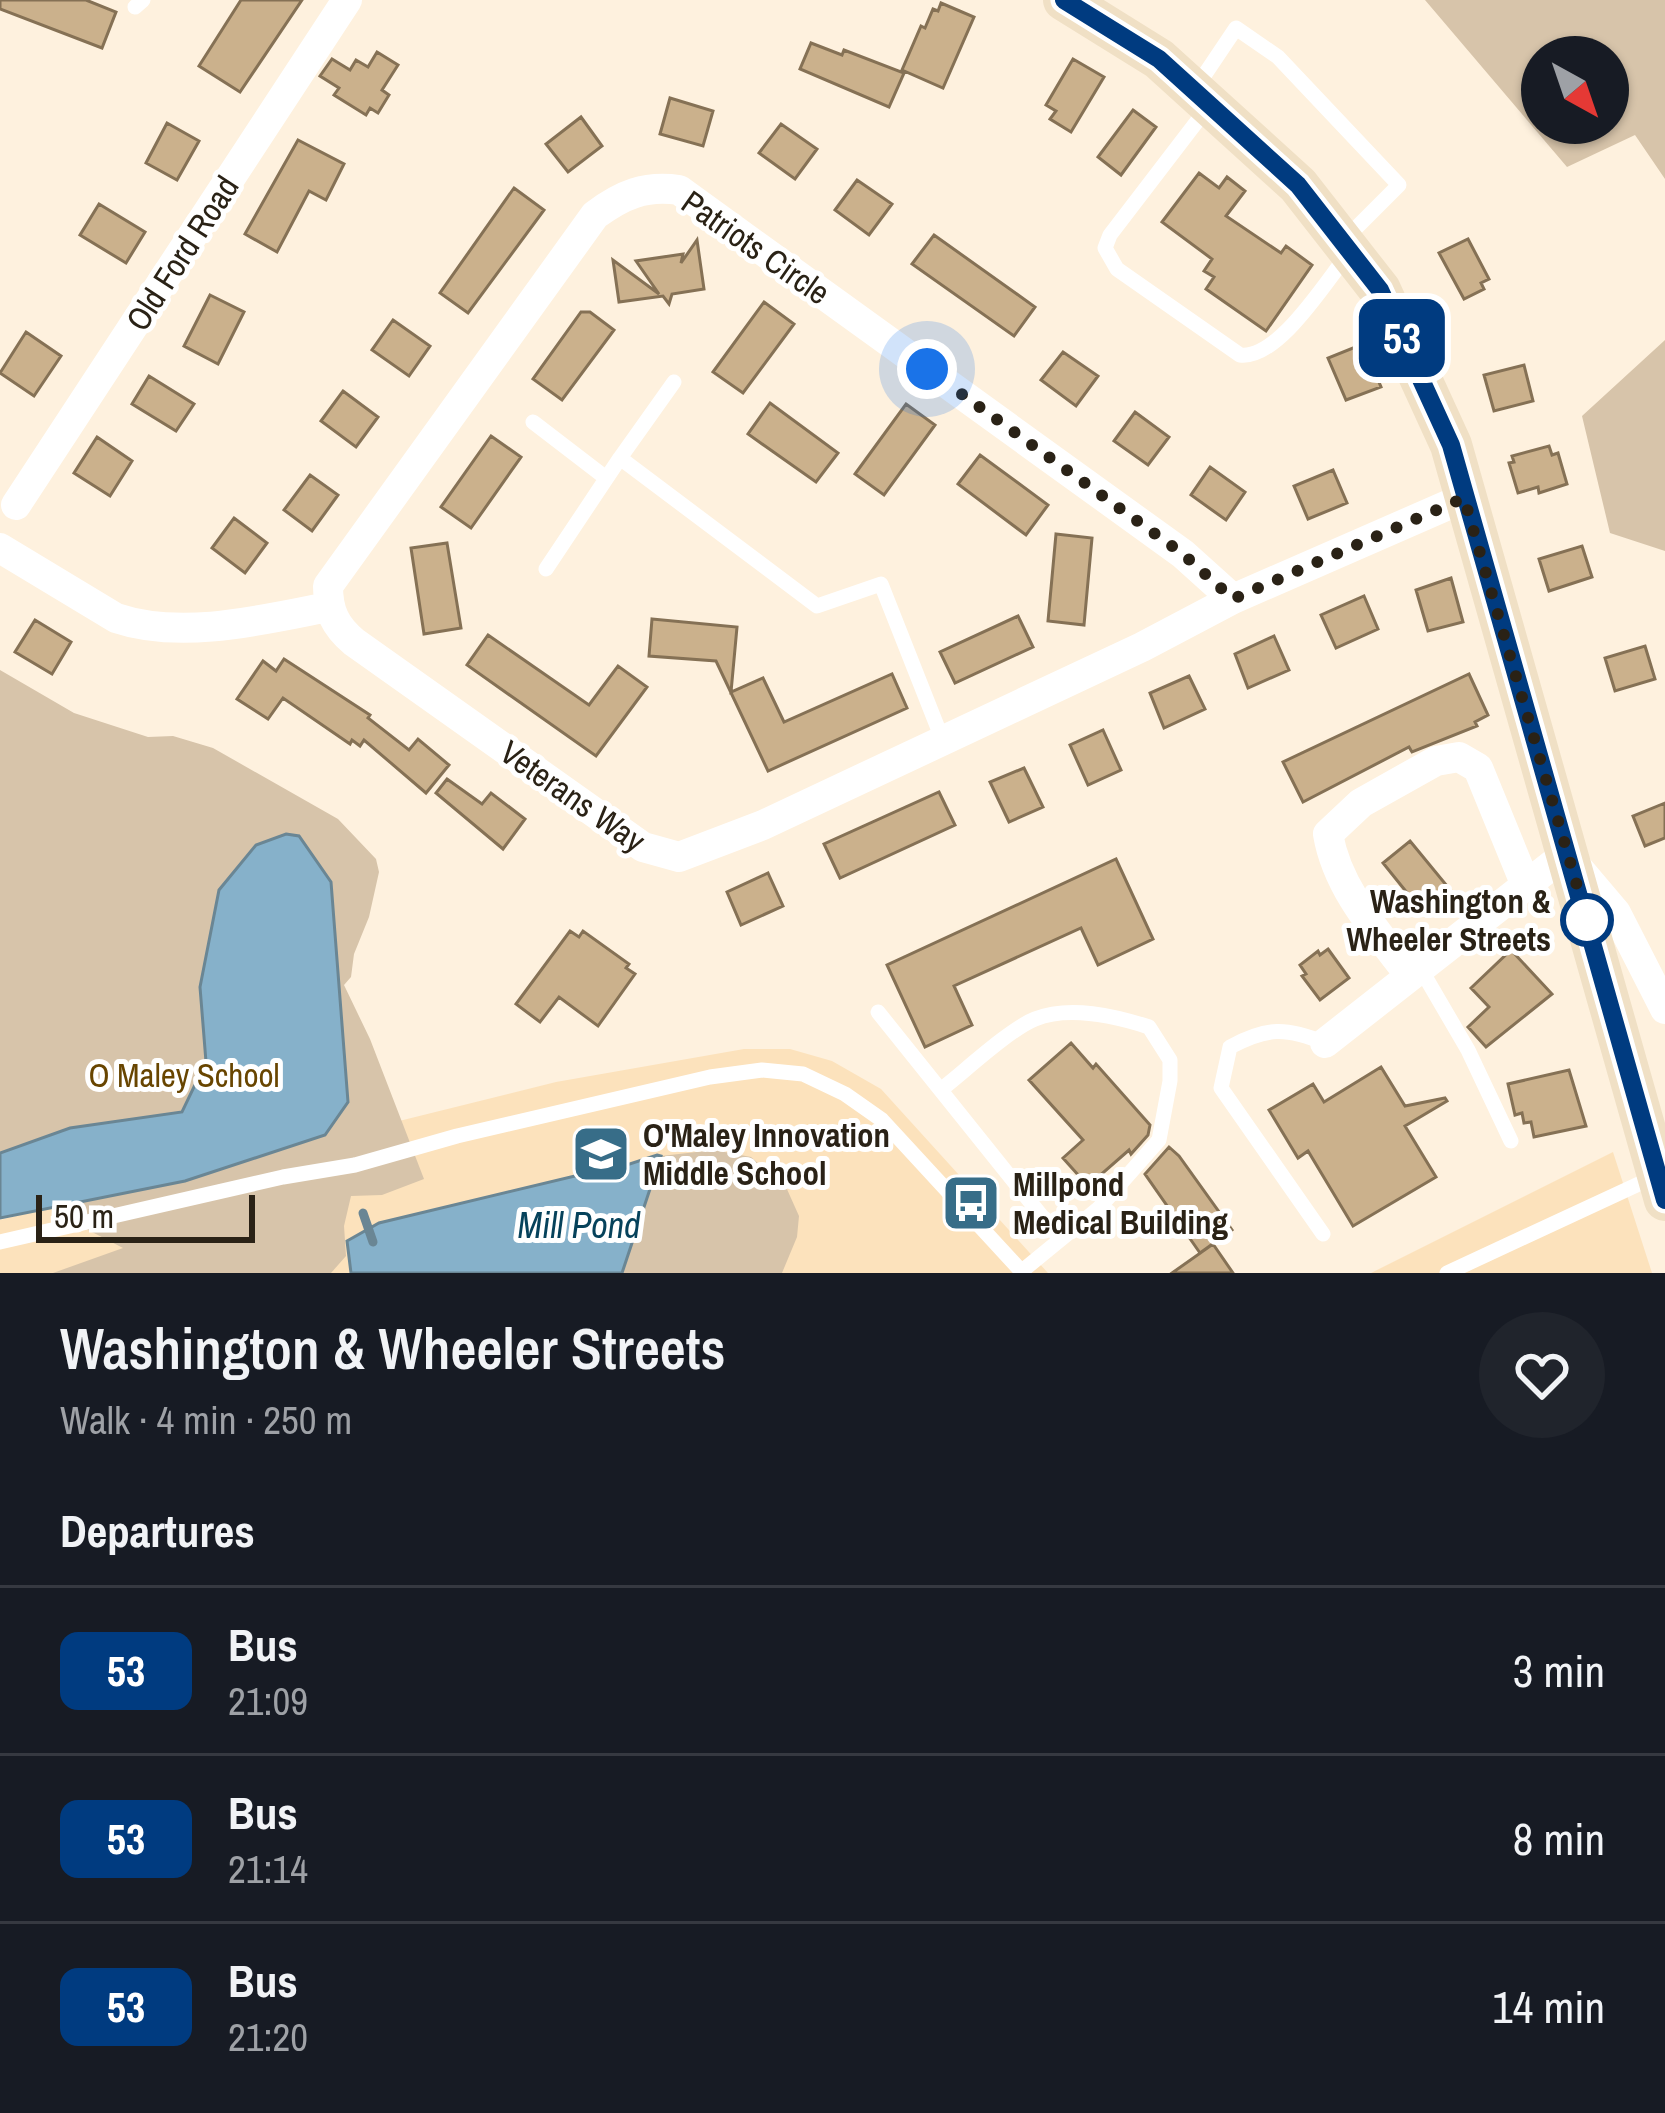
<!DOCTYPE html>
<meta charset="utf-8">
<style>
body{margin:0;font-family:"Archivo Narrow",sans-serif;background:#20242c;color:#f1f3f6;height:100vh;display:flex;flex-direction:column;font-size:45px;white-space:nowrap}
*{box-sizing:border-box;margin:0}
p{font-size:39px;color:#9ea1a6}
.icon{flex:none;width:66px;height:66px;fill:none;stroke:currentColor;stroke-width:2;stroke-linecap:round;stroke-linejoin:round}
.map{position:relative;height:1273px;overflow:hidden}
.panel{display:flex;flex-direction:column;background:#171b24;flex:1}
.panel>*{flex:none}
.badge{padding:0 24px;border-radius:18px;font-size:42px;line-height:78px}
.needle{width:78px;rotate:140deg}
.fabs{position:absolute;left:1521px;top:36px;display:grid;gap:24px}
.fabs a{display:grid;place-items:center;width:108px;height:108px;border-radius:50%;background:#171b24;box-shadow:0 3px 9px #0004;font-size:60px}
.scale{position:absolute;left:36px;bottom:30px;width:219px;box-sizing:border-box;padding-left:12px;border:6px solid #2a2216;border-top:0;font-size:33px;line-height:42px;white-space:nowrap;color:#2a2216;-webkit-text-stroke:9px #fff;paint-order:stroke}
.you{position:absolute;width:60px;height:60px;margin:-30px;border:9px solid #fff;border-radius:50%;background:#1a73e8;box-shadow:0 0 0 18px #1a73e833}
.map>.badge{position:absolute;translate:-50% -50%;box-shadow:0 0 0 6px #fff}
h2{padding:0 60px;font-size:45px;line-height:108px}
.round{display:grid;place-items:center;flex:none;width:126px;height:126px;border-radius:63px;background:#20242c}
.head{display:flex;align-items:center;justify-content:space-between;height:204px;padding:0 60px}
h1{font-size:57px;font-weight:600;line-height:90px}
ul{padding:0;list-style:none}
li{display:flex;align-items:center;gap:36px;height:168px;padding:0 60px;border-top:3px solid #363941}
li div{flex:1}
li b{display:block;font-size:45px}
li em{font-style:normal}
li .badge{min-width:132px;font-weight:700;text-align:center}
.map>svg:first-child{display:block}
.built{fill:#fce2bc}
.green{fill:#d7c4aa;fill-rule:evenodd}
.water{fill:#86b1ca;stroke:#6a8694;stroke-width:3}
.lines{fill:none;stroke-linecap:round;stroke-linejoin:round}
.stream{stroke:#6a8694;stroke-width:9}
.building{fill:#cbb18c;stroke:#857155;stroke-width:3}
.lane{stroke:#fff;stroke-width:15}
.street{stroke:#fff;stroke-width:30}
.secondary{stroke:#f0e0c5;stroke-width:42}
.line-casing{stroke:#fff;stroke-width:27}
.line{stroke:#003b80;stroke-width:18}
.walk{stroke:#2a2216;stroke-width:12;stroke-dasharray:0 21.6}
.stop-dot{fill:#fff;stroke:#003b80;stroke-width:6}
.labels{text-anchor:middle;stroke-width:10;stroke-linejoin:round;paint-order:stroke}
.street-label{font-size:33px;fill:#2a2216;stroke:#fff}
.stop-label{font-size:33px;font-weight:bold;fill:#2a2216;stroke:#fff;text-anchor:end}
.park-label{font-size:33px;fill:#684500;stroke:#fff}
.poi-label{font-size:33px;font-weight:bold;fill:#2a2216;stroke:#fff;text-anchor:start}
.water-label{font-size:36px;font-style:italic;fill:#06425b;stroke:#fff}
</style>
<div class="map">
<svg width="1665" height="1273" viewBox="0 0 1665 1273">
<rect width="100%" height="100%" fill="#fef1de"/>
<path class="built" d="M 744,1049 L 790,1049 L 832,1061 L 881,1089 L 1048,1273 L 0,1273 L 0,1220 L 556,1082 Z
M 1613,1152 L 1652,1273 L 1371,1273 Z"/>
<path class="green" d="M 1425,0 L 1665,0 L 1665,179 L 1635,135 L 1567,167 ZM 1542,57 L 1608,57 L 1608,123 L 1542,123 Z
M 1665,340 L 1665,551 L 1610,533 L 1582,416 Z
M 0,670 L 74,713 L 148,737 L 173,736 L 213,748 L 338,819 L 376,859 L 379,872 L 369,917 L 354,954 L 351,977 L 344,985 L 370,1039 L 424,1179 L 382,1195 L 351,1196 L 344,1226 L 346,1256 L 331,1273 L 53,1273 L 123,1248 L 63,1217 L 11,1161 L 0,1154 ZM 299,836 L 331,882 L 339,976 Z
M 714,1150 L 751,1157 L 786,1187 L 799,1216 L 797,1237 L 782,1273 L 622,1273 L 661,1156 Z"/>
<path class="water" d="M 286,834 L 299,836 L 331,882 L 348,1102 L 325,1135 L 185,1181 L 0,1218 L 0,1153 L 70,1128 L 182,1112 L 206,1062 L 200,987 L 219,890 L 256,845 Z
M 657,1155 L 661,1156 L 622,1273 L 351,1273 L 347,1241 L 379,1223 L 579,1175 L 593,1176 Z"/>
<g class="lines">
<path class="stream" d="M 363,1213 L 373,1242"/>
</g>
<path class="building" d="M 0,0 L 86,0 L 116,12 L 102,48 L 0,9 Z
M 241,0 L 302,0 L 240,92 L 199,66 Z
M 941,3 L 974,17 L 943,88 L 902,70 L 921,26 L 925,28 L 933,9 L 938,11 Z
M 811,43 L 842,55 L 844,50 L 904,73 L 889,107 L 800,69 Z
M 377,52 L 398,65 L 382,90 L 389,95 L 378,113 L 370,108 L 366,115 L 334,95 L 339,88 L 320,76 L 332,59 L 350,70 L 356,60 L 368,67 Z
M 1073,59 L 1104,77 L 1071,132 L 1050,119 L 1056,111 L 1046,105 Z
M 670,98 L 713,111 L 703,146 L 660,134 Z
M 1133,110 L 1156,127 L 1121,175 L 1098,157 Z
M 581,117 L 602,146 L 568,172 L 546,144 Z
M 167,123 L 199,141 L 177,180 L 146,163 Z
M 781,124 L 817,149 L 795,179 L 759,153 Z
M 298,140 L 344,164 L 326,200 L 309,191 L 277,252 L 245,234 Z
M 1199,173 L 1219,188 L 1227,177 L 1245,191 L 1226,216 L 1281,253 L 1286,246 L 1312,265 L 1266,331 L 1206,289 L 1214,277 L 1204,271 L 1212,259 L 1162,222 Z
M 857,180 L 892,204 L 869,235 L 835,210 Z
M 514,188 L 544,210 L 468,313 L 440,293 Z
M 99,204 L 145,232 L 126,263 L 80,235 Z
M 934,235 L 1035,307 L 1014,336 L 912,264 Z
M 1468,239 L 1489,279 L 1481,283 L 1484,289 L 1464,299 L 1439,253 Z
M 697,240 L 704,289 L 672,294 L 669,304 L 663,296 L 619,302 L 613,260 L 659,294 L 636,261 L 683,254 L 681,263 Z
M 210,295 L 244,312 L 218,364 L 184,346 Z
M 764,302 L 794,324 L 743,393 L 713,372 Z
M 581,312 L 590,312 L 614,330 L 562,400 L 533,379 Z
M 393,320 L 430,346 L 409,376 L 372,350 Z
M 26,332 L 61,356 L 34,396 L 0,373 Z
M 1363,344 L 1381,387 L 1346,400 L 1328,358 Z
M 1063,352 L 1098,376 L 1076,406 L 1041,380 Z
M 1524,365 L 1533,401 L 1494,411 L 1484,375 Z
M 149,376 L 194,404 L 176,431 L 132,404 Z
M 343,391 L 378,417 L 356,447 L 321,421 Z
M 770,403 L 838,453 L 816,482 L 748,434 Z
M 906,404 L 935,425 L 884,495 L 855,474 Z
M 1135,412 L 1169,437 L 1148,465 L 1114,441 Z
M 491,436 L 521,457 L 471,528 L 441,507 Z
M 97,437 L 132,461 L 110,496 L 74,473 Z
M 1549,446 L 1552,455 L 1558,453 L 1567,484 L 1539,493 L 1538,487 L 1518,493 L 1509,463 L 1514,462 L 1512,456 Z
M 980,455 L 1048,505 L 1026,535 L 958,484 Z
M 1210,467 L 1245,492 L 1226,520 L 1191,495 Z
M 1333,470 L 1347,503 L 1308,519 L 1294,486 Z
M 310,475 L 338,495 L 312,531 L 284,510 Z
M 234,518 L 267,543 L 245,573 L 212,548 Z
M 1056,534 L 1092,538 L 1084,625 L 1048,621 Z
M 447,543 L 461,628 L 424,634 L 411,548 Z
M 1582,546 L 1592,577 L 1549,591 L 1539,559 Z
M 1451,578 L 1463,622 L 1428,631 L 1416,590 Z
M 1364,596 L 1378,629 L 1336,648 L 1321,615 Z
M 1018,616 L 1033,647 L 955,683 L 940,652 Z
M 652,619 L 737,627 L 731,692 L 763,678 L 784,722 L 892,674 L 907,708 L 768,771 L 716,661 L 649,656 Z
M 35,620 L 71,642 L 52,674 L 15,652 Z
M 488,635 L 589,705 L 618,666 L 647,687 L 596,756 L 467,665 Z
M 1274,636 L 1289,670 L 1248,688 L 1235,654 Z
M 1645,646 L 1655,679 L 1615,691 L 1605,658 Z
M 284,659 L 370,715 L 368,718 L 409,750 L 418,739 L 449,765 L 426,793 L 364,740 L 360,746 L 352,740 L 350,744 L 283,698 L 268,719 L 237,699 L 263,661 L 276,671 Z
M 1469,674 L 1488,715 L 1475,722 L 1477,726 L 1412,752 L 1409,747 L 1303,802 L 1283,762 Z
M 1189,676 L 1205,709 L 1164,728 L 1150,693 Z
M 1103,730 L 1121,770 L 1088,785 L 1070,745 Z
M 1024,768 L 1043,807 L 1009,822 L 990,782 Z
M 447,779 L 482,804 L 491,793 L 525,819 L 503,849 L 436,793 Z
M 939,792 L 955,825 L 840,878 L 824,844 Z
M 1665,803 L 1665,838 L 1645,846 L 1633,816 Z
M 1410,841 L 1452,892 L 1425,915 L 1383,863 Z
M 1116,859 L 1153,939 L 1098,965 L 1081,928 L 954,986 L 972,1025 L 925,1047 L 887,965 Z
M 768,873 L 783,906 L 741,925 L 727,892 Z
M 570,931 L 579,937 L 583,931 L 629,964 L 626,968 L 635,974 L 598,1026 L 559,997 L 540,1022 L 516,1004 Z
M 1328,949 L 1349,978 L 1320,1000 L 1302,976 L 1306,974 L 1300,965 L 1318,951 L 1320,955 Z
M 1511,950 L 1552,994 L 1486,1047 L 1468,1027 L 1489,1007 L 1471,988 Z
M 1071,1043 L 1093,1068 L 1096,1064 L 1150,1125 L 1148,1135 L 1131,1154 L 1129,1150 L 1088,1186 L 1063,1158 L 1083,1140 L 1029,1080 Z
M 1381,1067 L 1405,1106 L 1445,1098 L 1447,1101 L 1405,1126 L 1436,1177 L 1353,1226 L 1308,1151 L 1298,1158 L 1269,1110 L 1313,1084 L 1324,1102 Z
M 1569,1070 L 1586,1126 L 1534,1137 L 1531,1122 L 1524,1123 L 1522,1113 L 1515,1115 L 1508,1084 Z
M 1169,1147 L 1179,1156 L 1232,1230 L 1200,1253 L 1145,1174 Z
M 1213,1244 L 1233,1273 L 1172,1273 Z"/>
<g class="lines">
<path class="lane" d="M 135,7 L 143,0
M 1195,89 L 1236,28 L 1278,57 L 1399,185 L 1344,240
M 1208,107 L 1110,235 L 1105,248 L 1117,269 L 1240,355 C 1278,360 1326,281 1349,253
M 533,422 L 606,478
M 620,458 L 674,382
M 546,569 L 620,458 L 817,606 L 881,584 L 943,741
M 1419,966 L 1468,1050 L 1511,1141
M 878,1012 L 1060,1239
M 943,1088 C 966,1070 1010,1029 1035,1019 C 1070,1005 1115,1016 1149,1027 L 1170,1060 L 1170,1081 L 1159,1140 L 1099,1208 L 1022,1271
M 1323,1234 L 1221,1088 L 1230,1047 C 1267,1027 1286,1027 1325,1043
M 0,1242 L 283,1177 L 355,1165 L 457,1136 L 710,1077 L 762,1070 L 803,1074 L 845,1094 L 882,1120 L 1023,1273
M 1447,1273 L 1656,1176"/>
<path class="street" d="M 16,505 L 347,0
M 0,548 L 116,618 C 181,640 262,620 328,607
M 1233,599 L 1183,554 L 679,190 C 645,185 622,195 595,215 L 328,586 C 328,611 335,626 354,642 L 643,847 L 679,857 L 763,825 L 1142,647 L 1233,599 L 1464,498
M 1409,974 C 1376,931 1337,888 1328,834 L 1361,803 L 1436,761 L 1459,757 L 1478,768 L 1525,883
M 1325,1043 L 1566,854 L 1616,913 L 1665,1009"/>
<path class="secondary" d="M 1064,0 L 1159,59 L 1298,185 L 1380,290 L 1451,445 L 1665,1200"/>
</g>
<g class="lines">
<defs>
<path id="line" d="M 1064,0 L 1159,59 L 1298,185 L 1380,290 L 1451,445 L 1665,1200"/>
</defs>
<use href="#line" class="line-casing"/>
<use href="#line" class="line"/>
<path class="walk" d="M 927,369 L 1183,554 L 1233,599 L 1464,498 L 1587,920"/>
</g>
<defs>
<symbol id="school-square" viewBox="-11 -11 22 22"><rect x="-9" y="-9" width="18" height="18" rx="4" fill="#376d88" stroke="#fff"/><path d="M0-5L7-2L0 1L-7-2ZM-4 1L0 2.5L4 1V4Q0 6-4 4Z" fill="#fff"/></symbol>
<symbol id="bus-square" viewBox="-11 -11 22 22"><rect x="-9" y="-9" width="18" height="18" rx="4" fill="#376d88" stroke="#fff"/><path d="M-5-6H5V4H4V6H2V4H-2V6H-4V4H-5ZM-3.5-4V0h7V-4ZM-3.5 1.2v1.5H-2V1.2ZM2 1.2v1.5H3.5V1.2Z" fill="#fff"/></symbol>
</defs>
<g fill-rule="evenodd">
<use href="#school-square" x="568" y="1121" width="66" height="66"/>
<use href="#bus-square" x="938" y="1170" width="66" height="66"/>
</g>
<circle class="stop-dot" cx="1587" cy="920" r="24"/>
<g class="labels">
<g class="street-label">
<text transform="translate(756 247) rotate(35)" y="12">Patriots Circle</text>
<text transform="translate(182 253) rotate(-57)" y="12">Old Ford Road</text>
<text transform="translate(573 796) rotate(35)" y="12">Veterans Way</text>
</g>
<g class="stop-label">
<text x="1551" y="913">Washington &amp;<tspan x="1551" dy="38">Wheeler Streets</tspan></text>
</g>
<g class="park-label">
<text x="184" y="1087">O Maley School</text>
</g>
<g class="poi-label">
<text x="643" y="1147">O'Maley Innovation<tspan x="643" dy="38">Middle School</tspan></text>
<text x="1013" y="1196">Millpond<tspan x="1013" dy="38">Medical Building</tspan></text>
</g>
<g class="water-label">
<text x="579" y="1238">Mill Pond</text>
</g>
</g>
</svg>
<div class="fabs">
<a><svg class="needle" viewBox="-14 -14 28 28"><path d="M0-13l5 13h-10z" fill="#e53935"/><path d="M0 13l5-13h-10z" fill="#9ea1a6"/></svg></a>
</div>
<div class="scale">50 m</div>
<div class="you" style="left:927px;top:369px"></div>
<b class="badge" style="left:1402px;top:338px;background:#003b80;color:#fff">53</b>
</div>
<section class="panel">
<div class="head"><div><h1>Washington &amp; Wheeler Streets</h1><p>Walk · 4 min · 250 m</p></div><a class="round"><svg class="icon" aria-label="heart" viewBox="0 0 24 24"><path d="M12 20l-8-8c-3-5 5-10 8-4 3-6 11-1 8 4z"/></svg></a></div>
<h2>Departures</h2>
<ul>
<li><span class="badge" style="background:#003b80;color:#fff">53</span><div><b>Bus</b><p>21:09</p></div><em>3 min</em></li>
<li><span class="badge" style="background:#003b80;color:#fff">53</span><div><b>Bus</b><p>21:14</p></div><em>8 min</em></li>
<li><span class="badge" style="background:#003b80;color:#fff">53</span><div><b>Bus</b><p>21:20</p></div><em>14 min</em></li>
</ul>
</section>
